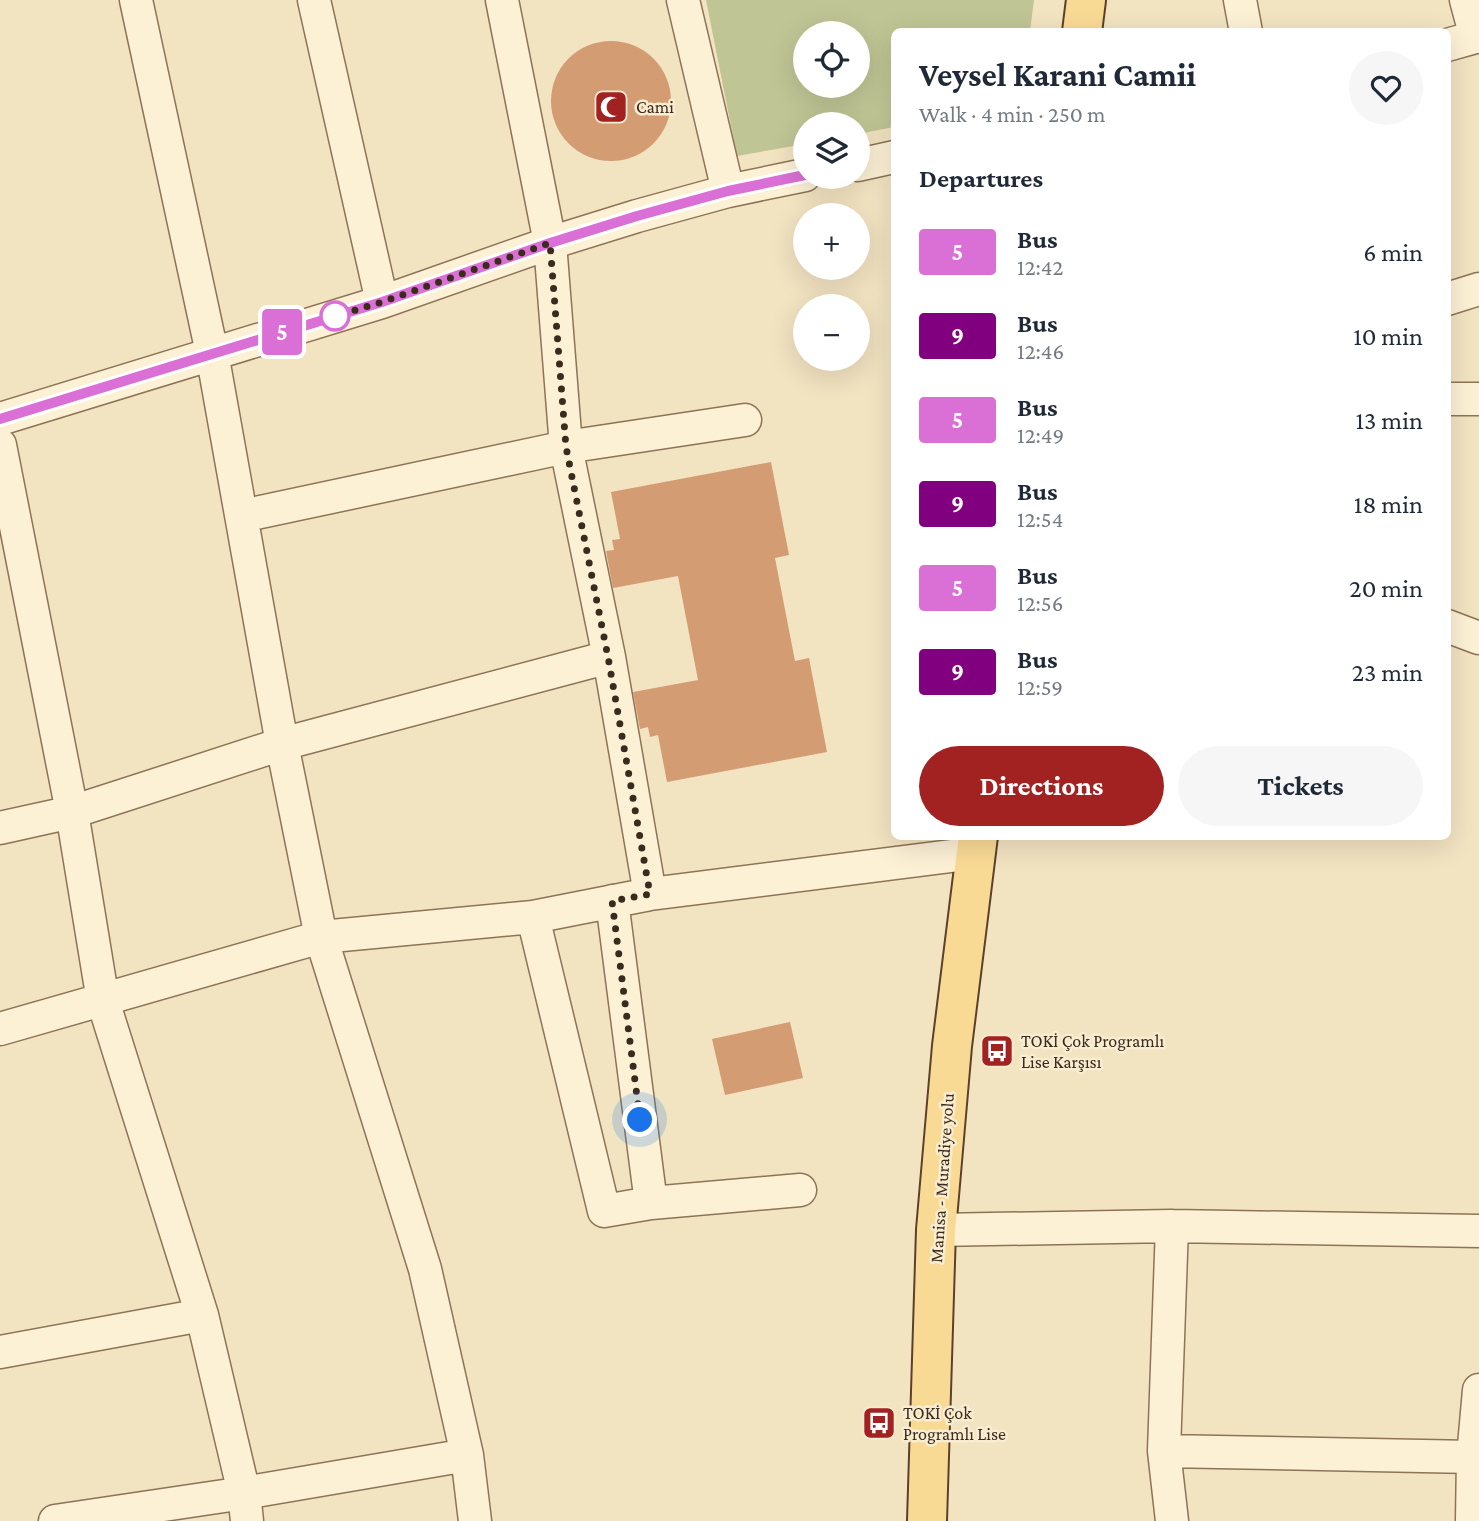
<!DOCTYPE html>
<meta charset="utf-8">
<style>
body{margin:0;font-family:"Crimson Pro",serif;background:#f6f6f7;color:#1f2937;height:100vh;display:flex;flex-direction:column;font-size:26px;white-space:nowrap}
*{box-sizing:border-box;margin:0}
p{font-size:23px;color:#747a83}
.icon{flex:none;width:38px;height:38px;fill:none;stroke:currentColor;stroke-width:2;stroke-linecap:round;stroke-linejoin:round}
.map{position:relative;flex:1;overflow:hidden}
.side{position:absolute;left:891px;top:28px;width:560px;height:812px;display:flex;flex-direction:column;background:#fff;border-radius:10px;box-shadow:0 7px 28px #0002}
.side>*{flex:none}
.badge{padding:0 14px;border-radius:5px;font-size:24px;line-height:46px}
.controls{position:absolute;left:793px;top:21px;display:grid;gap:14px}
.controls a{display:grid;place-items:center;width:77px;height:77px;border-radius:50%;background:#fff;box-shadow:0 7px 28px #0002;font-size:35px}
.you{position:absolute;width:35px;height:35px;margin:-18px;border:5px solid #fff;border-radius:50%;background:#1a73e8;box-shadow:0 0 0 10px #1a73e833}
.map>.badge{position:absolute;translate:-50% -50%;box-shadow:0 0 0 4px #fff}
h2{padding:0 28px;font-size:26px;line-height:63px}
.round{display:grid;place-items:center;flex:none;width:74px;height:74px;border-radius:37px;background:#f6f6f7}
.head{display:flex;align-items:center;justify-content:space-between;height:119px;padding:0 28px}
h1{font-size:33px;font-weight:700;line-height:52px}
.primary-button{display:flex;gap:14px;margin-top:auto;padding:14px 28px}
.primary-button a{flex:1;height:80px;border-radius:42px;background:#a22121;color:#fff;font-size:28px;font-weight:700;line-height:80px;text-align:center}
.primary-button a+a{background:#f6f6f7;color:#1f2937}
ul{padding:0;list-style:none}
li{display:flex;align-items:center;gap:21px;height:84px;padding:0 28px}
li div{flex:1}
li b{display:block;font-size:26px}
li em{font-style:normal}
li .badge{min-width:77px;font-weight:700;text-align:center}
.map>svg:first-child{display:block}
.cemetery{fill:#bfc594;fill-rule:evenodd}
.building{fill:#d49c73}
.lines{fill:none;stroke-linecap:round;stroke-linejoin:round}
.minor-casing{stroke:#8d7456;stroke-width:35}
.major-casing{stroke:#5b412b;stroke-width:42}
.minor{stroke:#fcf0d5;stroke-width:32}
.major{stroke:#f9da95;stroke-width:38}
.line-casing{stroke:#fff;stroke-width:16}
.line{stroke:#da70d6;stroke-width:10}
.walk{stroke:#3b2b1c;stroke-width:7;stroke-dasharray:0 12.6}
.stop-dot{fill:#fff;stroke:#da70d6;stroke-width:3.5}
.labels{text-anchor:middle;stroke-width:5;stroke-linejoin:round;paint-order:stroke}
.poi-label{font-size:18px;fill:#3b2b1c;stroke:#f9edd1;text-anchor:start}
.street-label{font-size:18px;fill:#3b2b1c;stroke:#f9edd1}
</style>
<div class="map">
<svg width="1479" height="1521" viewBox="0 0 1479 1521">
<rect width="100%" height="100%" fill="#f2e3c1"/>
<path class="cemetery" d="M 706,0 L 1034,0 L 1030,31 L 894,32 L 894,127 L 858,134 L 858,124 L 805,124 L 805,144 L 737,156 ZM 805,33 L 858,33 L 858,86 L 805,86 Z"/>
<path class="building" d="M551 101a60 60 0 1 1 120 0a60 60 0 1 1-120 0Z
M 771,462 L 789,555 L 775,558 L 795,661 L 809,658 L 827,752 L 667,782 L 658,735 L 650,737 L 648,727 L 640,729 L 633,692 L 698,680 L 678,576 L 613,588 L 606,551 L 614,550 L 612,540 L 620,539 L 611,492 Z
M 790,1022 L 803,1078 L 725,1095 L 712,1039 Z"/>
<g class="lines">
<defs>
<path id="minor" d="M 136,0 L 212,353 L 282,744 L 321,937 L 425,1269 L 467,1455 L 475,1521
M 314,0 L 382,302
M 502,0 L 550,243 L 566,447 L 609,657 L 650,894
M 683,0 L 728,191
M 1240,0 L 1246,32
M 1466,0 L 1476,37
M 1447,45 L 1479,36
M 858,165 L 894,157
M 1447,299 L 1479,289
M 1447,399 L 1479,399
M 0,419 L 382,302 L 550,243 L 637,216 L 728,191 L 805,175
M 0,445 L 72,812 L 103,1001 L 202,1315 L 244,1493 L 247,1521
M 242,516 L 566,447 L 745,420
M 1447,626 L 1479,638
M 0,828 L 72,812 L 282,744 L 609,657
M 612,901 L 651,1203
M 533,917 L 604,1211 L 651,1203 L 800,1190
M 0,1029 L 321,937 L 533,917 L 650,894 L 975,853
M 936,1230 L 1172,1226 L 1479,1231
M 0,1352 L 202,1315
M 1164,1451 L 1473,1457
M 55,1521 L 244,1493 L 467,1455
M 1172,1521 L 1164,1451 L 1172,1226
M 1472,1521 L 1473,1457 L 1479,1390"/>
<path id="major" d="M 1082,32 L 1086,0
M 927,1521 L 936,1230 L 952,1046 L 978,836"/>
</defs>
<use href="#minor" class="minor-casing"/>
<use href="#major" class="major-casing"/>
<use href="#minor" class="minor"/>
<use href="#major" class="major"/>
</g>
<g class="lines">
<defs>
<path id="line" d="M 0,419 L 382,302 L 550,243 L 637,216 L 728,191 L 805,175"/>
</defs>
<use href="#line" class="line-casing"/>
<use href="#line" class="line"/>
<path class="walk" d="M 335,316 L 333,317 L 382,302 L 550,243 L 566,447 L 608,657 L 650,894 L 612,901 L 640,1120"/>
</g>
<defs>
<symbol id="mosque-square" viewBox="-11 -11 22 22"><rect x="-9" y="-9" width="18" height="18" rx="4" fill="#a22121" stroke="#f9edd1"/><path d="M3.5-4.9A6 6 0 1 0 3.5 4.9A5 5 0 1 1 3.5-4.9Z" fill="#fff"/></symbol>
<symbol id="bus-square" viewBox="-11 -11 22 22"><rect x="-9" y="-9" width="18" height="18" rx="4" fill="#a22121" stroke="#f9edd1"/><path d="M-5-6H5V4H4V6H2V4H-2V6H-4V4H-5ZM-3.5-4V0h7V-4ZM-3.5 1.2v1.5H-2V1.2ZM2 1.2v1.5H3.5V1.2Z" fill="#fff"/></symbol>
</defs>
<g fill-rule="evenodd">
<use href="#mosque-square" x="592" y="88" width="38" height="38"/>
<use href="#bus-square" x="978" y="1032" width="38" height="38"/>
<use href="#bus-square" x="860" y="1404" width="38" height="38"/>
</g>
<circle class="stop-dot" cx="335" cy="316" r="14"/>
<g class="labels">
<g class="poi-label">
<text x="636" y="113">Cami</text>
<text x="1021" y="1047">TOKİ Çok Programlı<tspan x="1021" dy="21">Lise Karşısı</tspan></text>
<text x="903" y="1419">TOKİ Çok<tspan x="903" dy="21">Programlı Lise</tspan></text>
</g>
<g class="street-label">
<text transform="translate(942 1178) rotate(-86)" y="6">Manisa - Muradiye yolu</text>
</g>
</g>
</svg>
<div class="controls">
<a><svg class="icon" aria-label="locate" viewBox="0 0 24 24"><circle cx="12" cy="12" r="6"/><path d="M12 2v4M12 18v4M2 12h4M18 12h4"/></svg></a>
<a><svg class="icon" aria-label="layers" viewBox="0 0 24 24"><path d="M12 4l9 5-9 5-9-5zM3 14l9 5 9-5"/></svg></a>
<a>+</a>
<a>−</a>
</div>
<div class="you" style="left:640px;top:1120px"></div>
<b class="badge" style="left:282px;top:332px;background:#da70d6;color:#fff">5</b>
<section class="side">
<div class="head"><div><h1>Veysel Karani Camii</h1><p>Walk · 4 min · 250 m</p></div><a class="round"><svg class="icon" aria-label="heart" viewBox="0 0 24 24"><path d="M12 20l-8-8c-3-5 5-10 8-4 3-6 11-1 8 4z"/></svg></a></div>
<h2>Departures</h2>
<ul>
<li><span class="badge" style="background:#da70d6;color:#fff">5</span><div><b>Bus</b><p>12:42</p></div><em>6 min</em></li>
<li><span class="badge" style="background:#800080;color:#fff">9</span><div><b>Bus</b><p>12:46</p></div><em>10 min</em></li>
<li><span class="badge" style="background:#da70d6;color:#fff">5</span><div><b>Bus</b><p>12:49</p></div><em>13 min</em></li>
<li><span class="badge" style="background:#800080;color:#fff">9</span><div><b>Bus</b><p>12:54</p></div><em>18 min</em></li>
<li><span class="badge" style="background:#da70d6;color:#fff">5</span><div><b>Bus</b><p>12:56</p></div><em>20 min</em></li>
<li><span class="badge" style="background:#800080;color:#fff">9</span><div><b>Bus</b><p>12:59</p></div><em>23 min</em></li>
</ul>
<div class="primary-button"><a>Directions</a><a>Tickets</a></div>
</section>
</div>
